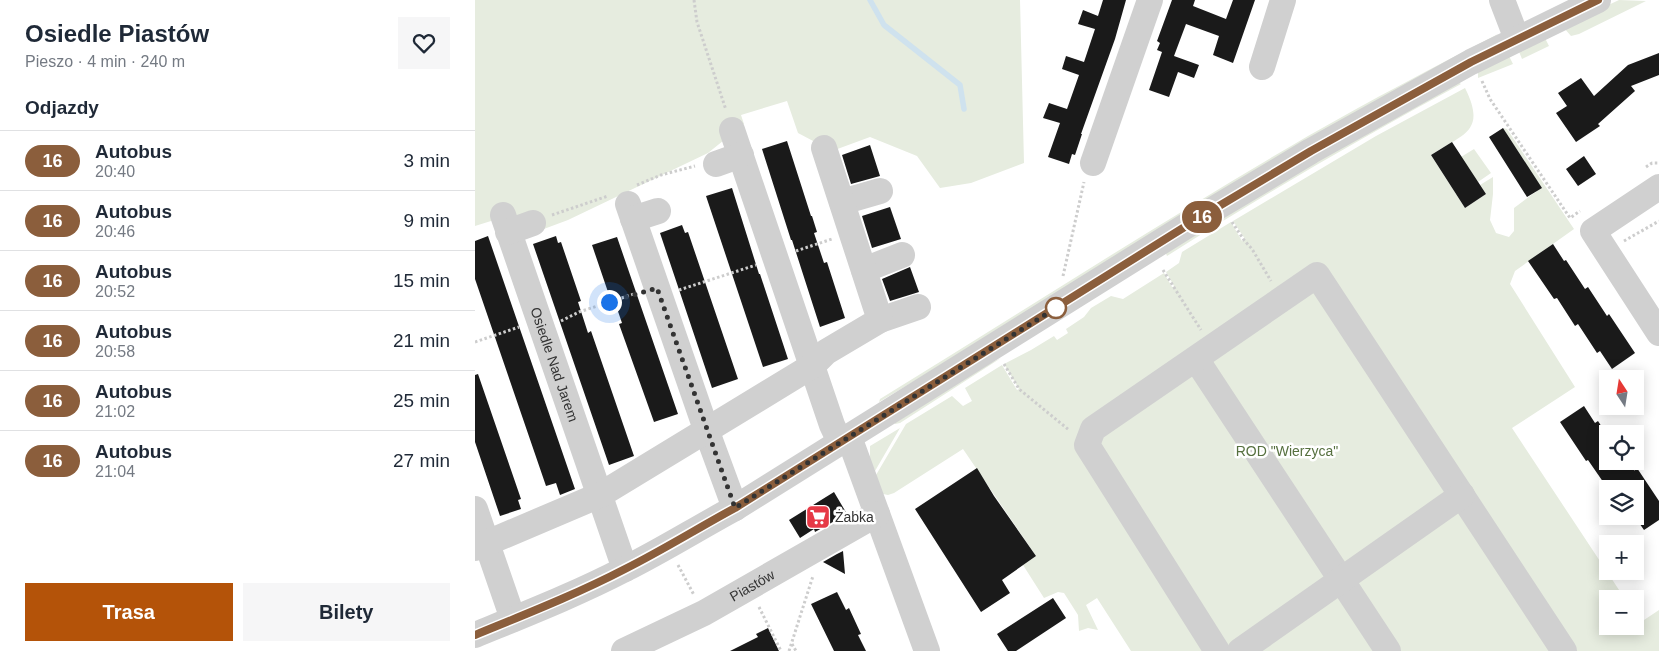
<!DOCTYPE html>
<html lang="pl">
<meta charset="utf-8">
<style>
body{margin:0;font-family:Arial,sans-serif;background:#f6f6f7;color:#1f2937;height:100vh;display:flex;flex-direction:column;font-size:19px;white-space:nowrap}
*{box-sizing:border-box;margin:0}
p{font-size:16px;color:#747a83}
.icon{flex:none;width:28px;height:28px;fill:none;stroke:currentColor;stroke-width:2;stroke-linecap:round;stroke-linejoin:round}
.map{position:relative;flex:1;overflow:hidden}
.panel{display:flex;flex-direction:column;background:#fff;width:475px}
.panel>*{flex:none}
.badge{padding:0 10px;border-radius:16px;font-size:18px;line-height:32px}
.needle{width:32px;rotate:348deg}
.controls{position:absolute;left:1124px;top:370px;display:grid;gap:10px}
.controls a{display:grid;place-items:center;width:45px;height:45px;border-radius:0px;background:#fff;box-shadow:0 2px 12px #0003;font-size:25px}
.you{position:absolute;width:25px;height:25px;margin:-12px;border:4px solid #fff;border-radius:50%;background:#1a73e8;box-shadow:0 0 0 8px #1a73e833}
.map>.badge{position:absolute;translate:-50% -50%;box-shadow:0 0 0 2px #fff}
h2{padding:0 25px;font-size:19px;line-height:45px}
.round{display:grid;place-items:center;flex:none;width:52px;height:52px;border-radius:0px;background:#f6f6f7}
.overview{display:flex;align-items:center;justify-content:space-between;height:85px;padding:0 25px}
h1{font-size:24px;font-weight:800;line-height:38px}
.cta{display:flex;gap:10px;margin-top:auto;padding:10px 25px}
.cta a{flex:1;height:58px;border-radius:0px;background:#b45309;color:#fff;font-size:20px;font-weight:800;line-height:58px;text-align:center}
.cta a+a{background:#f6f6f7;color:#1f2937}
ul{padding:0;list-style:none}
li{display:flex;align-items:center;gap:15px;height:60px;padding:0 25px;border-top:1px solid #e0e1e3}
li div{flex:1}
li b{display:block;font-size:19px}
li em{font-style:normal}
li .badge{min-width:55px;font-weight:700;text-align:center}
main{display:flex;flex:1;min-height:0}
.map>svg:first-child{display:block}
.green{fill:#e6ecdf}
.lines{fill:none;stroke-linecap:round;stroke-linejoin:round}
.stream{stroke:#cfe2ee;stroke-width:5.5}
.building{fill:#1a1a1a}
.path{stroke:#cdcdcd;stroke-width:3;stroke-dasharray:2.5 2.5;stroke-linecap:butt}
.minor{stroke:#d0d0d0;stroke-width:26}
.line-casing{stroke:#fff;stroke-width:11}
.line{stroke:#8b5e3c;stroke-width:8}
.walk{stroke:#333;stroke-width:5;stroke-dasharray:0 9}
.stop-dot{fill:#fff;stroke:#8b5e3c;stroke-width:2.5}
.labels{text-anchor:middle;stroke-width:5;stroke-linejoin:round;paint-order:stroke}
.street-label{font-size:14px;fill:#333;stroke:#fff}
.park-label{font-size:14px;fill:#56703f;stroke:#fff}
.poi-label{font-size:14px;fill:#333;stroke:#fff;text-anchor:start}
</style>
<main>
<section class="panel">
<div class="overview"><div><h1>Osiedle Piastów</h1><p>Pieszo · 4 min · 240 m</p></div><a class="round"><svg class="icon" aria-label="heart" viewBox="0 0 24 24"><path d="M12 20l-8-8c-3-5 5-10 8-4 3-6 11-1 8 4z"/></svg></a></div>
<h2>Odjazdy</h2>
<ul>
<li><span class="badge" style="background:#8b5e3c;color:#fff">16</span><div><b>Autobus</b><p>20:40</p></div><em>3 min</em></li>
<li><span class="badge" style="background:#8b5e3c;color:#fff">16</span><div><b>Autobus</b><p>20:46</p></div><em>9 min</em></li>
<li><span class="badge" style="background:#8b5e3c;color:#fff">16</span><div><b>Autobus</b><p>20:52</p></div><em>15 min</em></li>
<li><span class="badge" style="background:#8b5e3c;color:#fff">16</span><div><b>Autobus</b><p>20:58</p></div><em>21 min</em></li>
<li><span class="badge" style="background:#8b5e3c;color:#fff">16</span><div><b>Autobus</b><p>21:02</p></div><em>25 min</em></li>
<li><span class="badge" style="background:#8b5e3c;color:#fff">16</span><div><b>Autobus</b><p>21:04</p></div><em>27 min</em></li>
</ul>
<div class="cta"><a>Trasa</a><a>Bilety</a></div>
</section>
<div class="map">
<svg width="1184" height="651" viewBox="0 0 1184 651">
<rect width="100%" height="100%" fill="#fff"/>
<path class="green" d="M 0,0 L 545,0 L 549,163 L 496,183 L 465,188 L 442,156 L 395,137 L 357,151 L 323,133 L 312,101 L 266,115 L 269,124 L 233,153 L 93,220 L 50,236 L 25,214 L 16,221 L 0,226 Z
M 1144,0 L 1171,1 L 1104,34 L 1096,36 L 1089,28 L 1091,25 Z
M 1023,34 L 1020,37 L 404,402 L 405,399 C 548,311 689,220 833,136 C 896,100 959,67 1023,34 Z
M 1069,36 L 1074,46 L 1047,59 L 1043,49 Z
M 1033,54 L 1038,64 L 1003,78 L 1003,71 Z
M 983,82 L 986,84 C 886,138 788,195 692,256 L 690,251 L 772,200 Z
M 990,88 C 1012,132 988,134 956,155 L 990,208 L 1011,194 L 1005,185 L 1018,177 L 1018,194 L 1015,220 L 1021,233 L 1034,237 L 1039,231 L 1039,208 L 1066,188 L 1028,128 L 1032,129 L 1099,229 L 1040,271 L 1035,284 L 1100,387 L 1037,428 L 1150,599 L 1132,599 L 1132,626 L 1160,626 L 1160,613 L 1166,622 L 1184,610 L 1184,651 L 656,651 L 622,598 L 611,605 L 623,630 L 613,628 L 604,631 L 603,615 L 589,593 L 583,592 L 569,598 L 548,565 L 561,556 L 488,449 L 419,493 L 413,495 L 408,494 L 401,475 L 431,424 L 477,396 L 488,406 L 497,401 L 490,388 L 527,365 L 542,390 L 544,389 L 529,364 L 556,350 L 579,336 L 582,340 L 593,333 L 591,329 L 609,317 L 616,308 L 636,296 L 648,299 L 689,273 L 697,287 L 698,287 L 699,286 L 691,272 L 704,263 L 707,252 L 756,222 L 767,241 L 770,239 L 758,221 L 901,136 Z
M 999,149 L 1016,173 L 1003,182 L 986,157 Z
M 526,358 L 425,423 L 420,424 L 418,421 L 493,374 Z
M 425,428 L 400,471 L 395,459 L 395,446 Z"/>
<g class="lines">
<path class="stream" d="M 395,0 L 409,25 L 485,85 L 489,109"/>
</g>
<path class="building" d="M 628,0 L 651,0 L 640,39 L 606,134 L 607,134 L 600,155 L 597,154 L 594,164 L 573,157 L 585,123 L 568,118 L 574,103 L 592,109 L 604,75 L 587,69 L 591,56 L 609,62 L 620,29 L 603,24 L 608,10 L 623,16 Z
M 697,0 L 720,0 L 718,6 L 751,19 L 758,0 L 780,0 L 758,63 L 738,55 L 744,36 L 711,24 L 699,56 L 724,65 L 719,78 L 703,72 L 694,97 L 674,90 L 687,52 L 682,50 L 685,43 L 682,41 Z
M 1184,53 L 1184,75 L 1156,86 L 1160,91 L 1123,124 L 1125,126 L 1101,142 L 1081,113 L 1092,106 L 1083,93 L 1106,78 L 1119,96 L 1153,65 Z
M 1028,128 L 1067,188 L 1052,197 L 1014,137 Z
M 312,141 L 336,216 L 337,216 L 342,232 L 339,233 L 349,263 L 352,262 L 370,318 L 345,327 L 317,240 L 316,240 L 287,149 Z
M 977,142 L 1011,194 L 990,208 L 956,155 Z
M 395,145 L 405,176 L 376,184 L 367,155 Z
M 1109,156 L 1121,174 L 1103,186 L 1091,169 Z
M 257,188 L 284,274 L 285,274 L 313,359 L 288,367 L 231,196 Z
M 415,207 L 426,239 L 397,248 L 387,216 Z
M 207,225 L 210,233 L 213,232 L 263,379 L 237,388 L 185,233 Z
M 13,236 L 100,489 L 85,495 L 81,483 L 71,486 L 0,279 L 0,241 Z
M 81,236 L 83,243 L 86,242 L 106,301 L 103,302 L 113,333 L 116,331 L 159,456 L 134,465 L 58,244 Z
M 142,237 L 203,414 L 179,422 L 144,324 L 147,323 L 136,291 L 133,292 L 117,245 Z
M 1078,244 L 1089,261 L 1091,260 L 1110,289 L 1113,287 L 1132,316 L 1134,314 L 1160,353 L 1137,369 L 1125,351 L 1122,353 L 1103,324 L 1100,326 L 1082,298 L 1079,299 L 1053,261 Z
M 435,267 L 444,292 L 415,301 L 407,279 Z
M 3,374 L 46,499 L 43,500 L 46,509 L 25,516 L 0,442 L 0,375 Z
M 1109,406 L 1120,423 L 1123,421 L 1132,435 L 1132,461 L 1154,461 L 1160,471 L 1160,465 L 1184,501 L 1184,520 L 1169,530 L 1160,517 L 1160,489 L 1133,489 L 1113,460 L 1111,461 L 1085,422 Z
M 502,468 L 519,496 L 561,556 L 527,580 L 535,593 L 506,612 L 440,509 Z
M 359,492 L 372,514 L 340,532 L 339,529 L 325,538 L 314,520 Z
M 368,551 L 370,574 L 348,562 L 362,554 Z
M 362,592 L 371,610 L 374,608 L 386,634 L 383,635 L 391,651 L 359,651 L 336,604 Z
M 578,598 L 591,618 L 541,651 L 533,651 L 522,634 Z
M 293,628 L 304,651 L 255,651 L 283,637 L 281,634 Z"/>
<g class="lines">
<path class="path" d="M 219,0 L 222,22 L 251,110
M 1007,81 L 1015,99 L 1095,218 L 1105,211
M 1171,167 L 1177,163 L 1184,163
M 162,185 L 186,175 L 220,166
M 77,215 L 133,196
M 757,222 L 769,240 L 777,249 L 796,281
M 1149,241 L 1184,221
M 321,251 L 357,239
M 688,270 L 726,330
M 588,276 L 609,182
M 204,290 L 281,265
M 86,321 L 104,312 L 162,293
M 0,342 L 44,327
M 529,364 L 544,389 L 594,430
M 203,565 L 219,595
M 284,607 L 306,651
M 317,644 L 321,651
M 314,651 L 338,576"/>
<g class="minor">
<path d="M 1027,0 L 1042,39"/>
<path d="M 787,67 L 808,0"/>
<path d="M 257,130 L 357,425 L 365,442"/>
<path d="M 618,163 L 675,0"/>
<path d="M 241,164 L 266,155"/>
<path d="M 1184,187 L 1118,231 L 1184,333"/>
<path d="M 367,202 L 405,191"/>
<path d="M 153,204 L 232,432 L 260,508"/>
<path id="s1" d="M 28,215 L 150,569"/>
<path d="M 158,219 L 183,211"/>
<path d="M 33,232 L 58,223"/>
<path d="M 389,270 L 427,255"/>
<path d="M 405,320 L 443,307"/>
<path d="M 721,359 L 913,651"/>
<path d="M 374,437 L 452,651"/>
<path d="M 0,509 L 38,619"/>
<path d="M 0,548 L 125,495 L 337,366 L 351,352 L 405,320 L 349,148"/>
<path d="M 0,635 C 51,614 102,594 150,569 C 188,550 223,528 260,508 L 724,218 L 836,151 L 996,62 L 1123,0"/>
<path id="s2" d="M 149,651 L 229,613 L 402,514"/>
<path d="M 742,651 L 612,445 L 618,429 L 842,275 L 1089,651"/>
<path d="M 765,651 L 987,495"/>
</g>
</g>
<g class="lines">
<defs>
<path id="line" d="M 0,635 C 51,614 102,594 150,569 C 188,550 223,528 260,508 L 724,218 L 836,151 L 996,62 L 1123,0"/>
</defs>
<use href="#line" class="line-casing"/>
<use href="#line" class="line"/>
<path class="walk" d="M 134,302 L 182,288 L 260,508 L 581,308"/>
</g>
<defs>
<symbol id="supermarket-square" viewBox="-11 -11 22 22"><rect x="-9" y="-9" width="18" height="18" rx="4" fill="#e63946" stroke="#fff"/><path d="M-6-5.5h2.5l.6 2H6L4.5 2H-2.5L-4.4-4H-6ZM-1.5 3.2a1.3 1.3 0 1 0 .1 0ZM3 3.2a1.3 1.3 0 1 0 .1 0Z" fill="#fff"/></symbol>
</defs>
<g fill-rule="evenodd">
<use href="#supermarket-square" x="329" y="503" width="28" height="28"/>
</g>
<circle class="stop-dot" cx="581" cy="308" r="10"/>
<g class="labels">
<g class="street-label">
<text dy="5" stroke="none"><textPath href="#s1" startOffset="158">Osiedle Nad Jarem</textPath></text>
<text dy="5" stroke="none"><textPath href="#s2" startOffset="144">Piastów</textPath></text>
</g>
<g class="park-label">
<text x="812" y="456">ROD "Wierzyca"</text>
</g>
<g class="poi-label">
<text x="360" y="522">Żabka</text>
</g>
</g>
</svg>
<div class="controls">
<a><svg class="needle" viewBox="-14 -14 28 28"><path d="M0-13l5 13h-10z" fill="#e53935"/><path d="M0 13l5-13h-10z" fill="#747a83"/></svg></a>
<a><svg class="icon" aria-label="locate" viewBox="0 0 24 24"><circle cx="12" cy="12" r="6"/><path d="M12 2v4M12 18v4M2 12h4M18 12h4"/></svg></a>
<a><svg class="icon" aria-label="layers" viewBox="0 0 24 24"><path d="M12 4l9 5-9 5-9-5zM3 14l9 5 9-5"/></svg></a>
<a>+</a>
<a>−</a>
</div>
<div class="you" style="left:134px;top:302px"></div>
<b class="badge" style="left:727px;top:217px;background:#8b5e3c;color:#fff">16</b>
</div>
</main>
